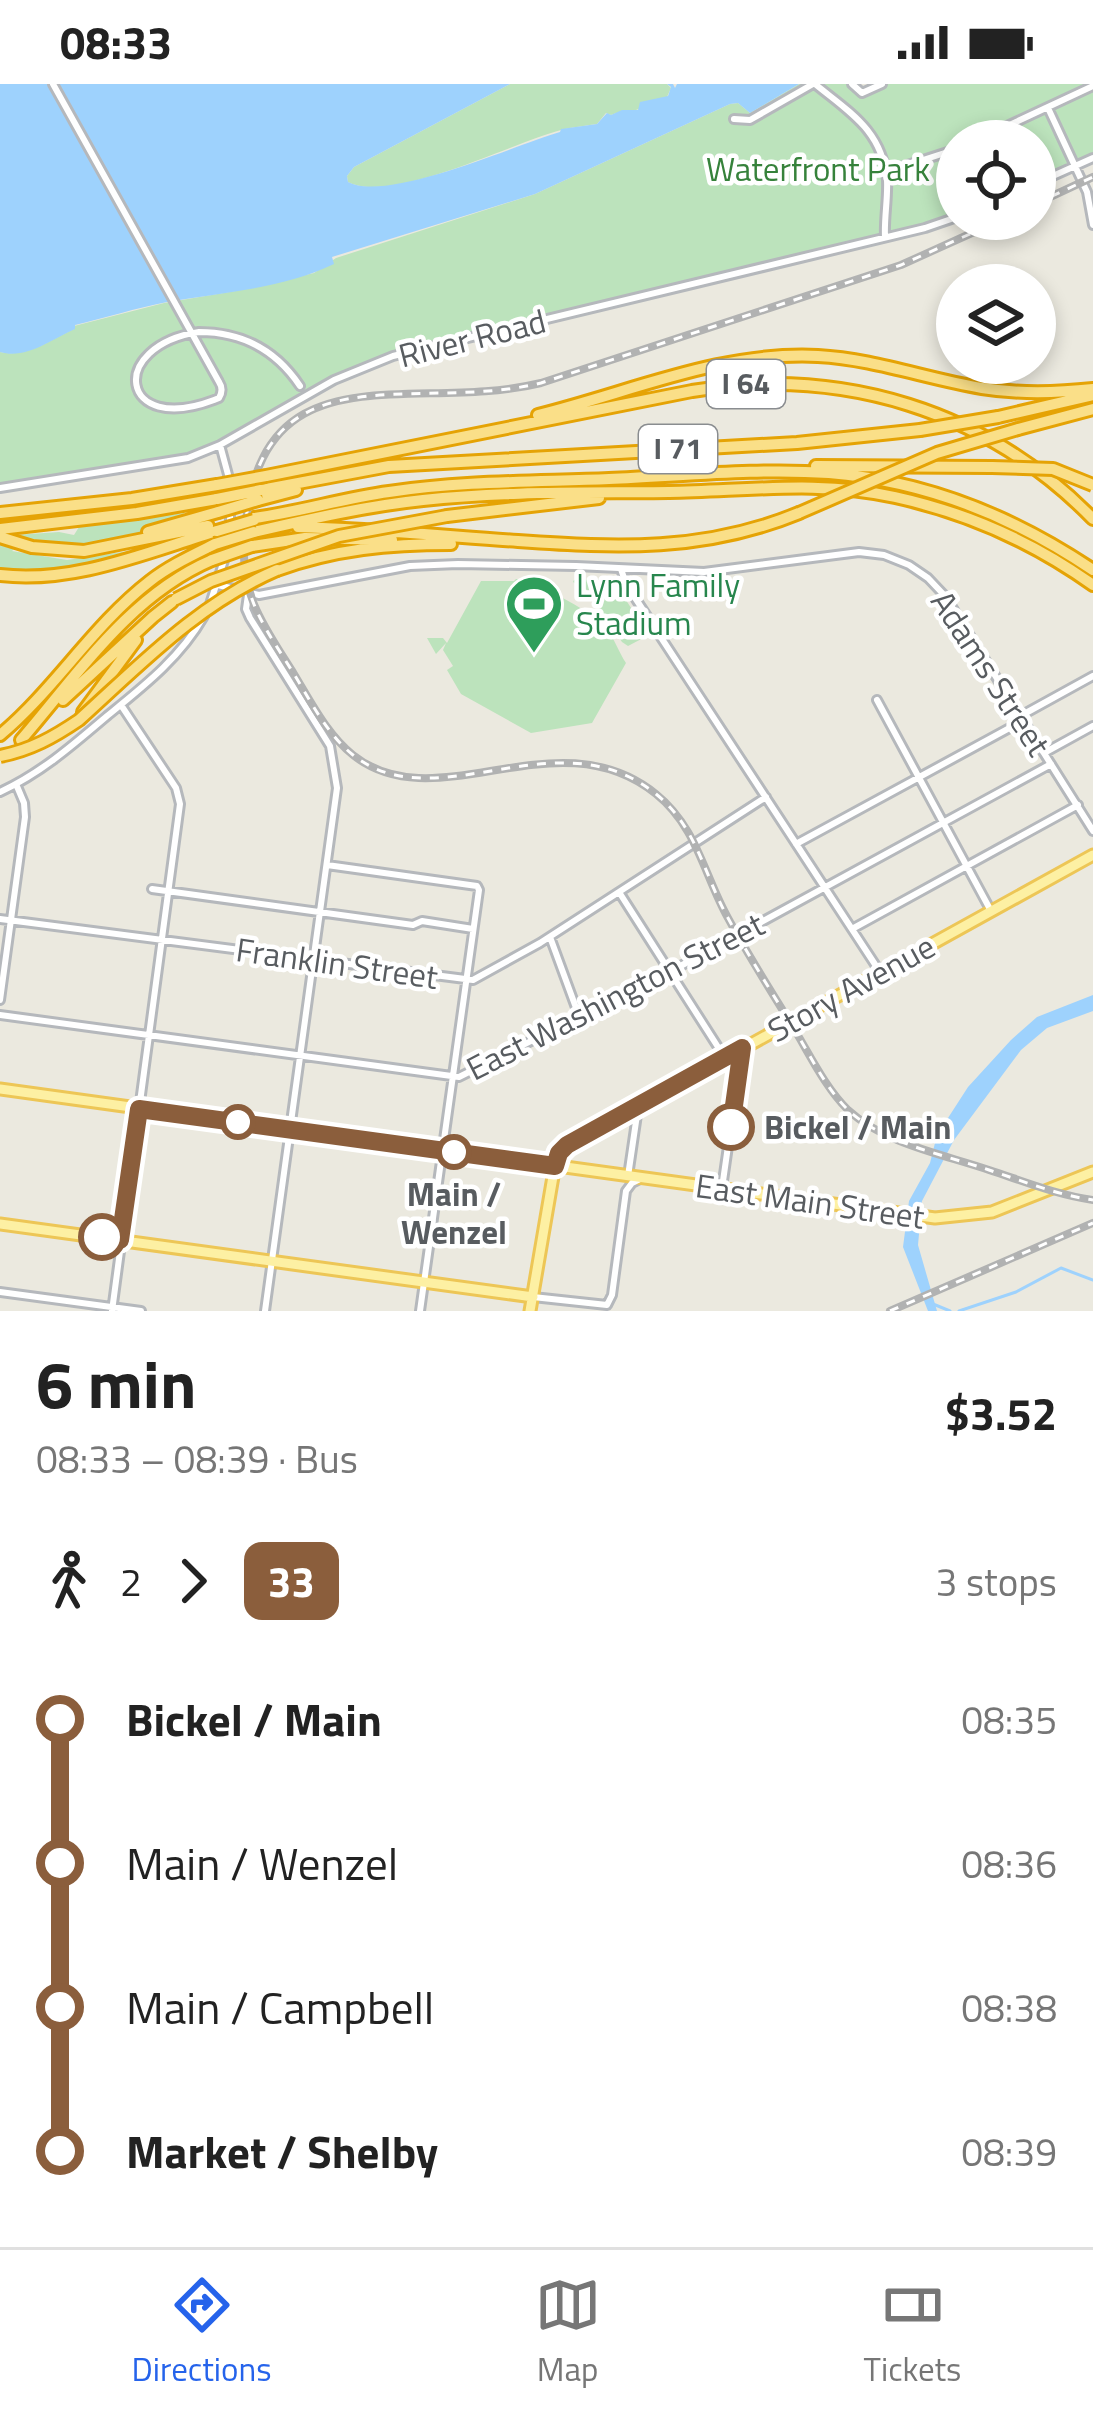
<!DOCTYPE html>
<meta charset="utf-8">
<style>
body{margin:0;font-family:"Titillium Web",sans-serif;background:#f2f2f2;color:#222;height:100vh;display:flex;flex-direction:column;font-size:45px;white-space:nowrap}
*{box-sizing:border-box;margin:0}
p{font-size:39px;color:#767676}
.icon{flex:none;width:66px;height:66px;fill:none;stroke:currentColor;stroke-width:2;stroke-linecap:round;stroke-linejoin:round}
.map{position:relative;height:1227px;overflow:hidden}
.side{display:flex;flex-direction:column;background:#fff;flex:1}
.side>*{flex:none}
.badge{padding:0 24px;border-radius:18px;font-size:42px;line-height:78px}
.fabs{position:absolute;left:936px;top:36px;display:grid;gap:24px}
.fabs a{display:grid;place-items:center;width:120px;height:120px;border-radius:50%;background:#fff;box-shadow:0 6px 18px #0003;font-size:60px}
.map>.badge{position:absolute;translate:-50% -50%;box-shadow:0 0 0 6px #fff}
.legs{display:flex;align-items:center;gap:18px;height:132px;padding:0 36px;font-size:39px}
.legs p{margin-inline-start:auto}
.head{display:flex;align-items:center;justify-content:space-between;height:204px;padding:0 36px}
h1{font-size:66px;font-weight:700;line-height:90px}
ul{padding:0 36px;list-style:none}
li{display:flex;align-items:center;gap:42px;height:144px;font-size:45px}
li i{display:grid;place-items:center;width:18px;height:100%;margin:0 15px;background:currentColor}
li i::after{content:'';width:30px;height:30px;margin:-15px;border:9px solid;border-radius:50%;background:#fff}
li p{margin-inline-start:auto}
li:first-child i{background:linear-gradient(#0000 50%,currentColor 0)}
li:last-child i{background:linear-gradient(currentColor 50%,#0000 0)}
.status{display:flex;justify-content:space-between;align-items:center;height:84px;padding:0 60px;background:#fff;direction:ltr}
.status svg{height:33px;fill:currentColor}
.tab-bar{display:flex;justify-content:space-around;align-items:center;height:168px;border-top:3px solid #e0e0e0;background:#fff;font-size:33px;color:#767676}
.tab-bar a{display:grid;justify-items:center;gap:6px}
.tab-bar .on{color:#2563eb}
.map>svg:first-child{display:block}
.green{fill:#bce3bc}
.water{fill:#9ed2fd}
.lines{fill:none;stroke-linecap:round;stroke-linejoin:round}
.stream{stroke:#9ed2fd;stroke-width:3}
.minor-casing{stroke:#b5b8bc;stroke-width:12}
.major-casing{stroke:#edc656;stroke-width:15}
.highway-casing{stroke:#e5a305;stroke-width:16}
.minor{stroke:#fff;stroke-width:6}
.major{stroke:#fdf0a3;stroke-width:9}
.highway{stroke:#fadf88;stroke-width:10}
.rail-casing{stroke:#b1b2b2;stroke-width:8}
.rail{stroke:#fff;stroke-width:3;stroke-dasharray:9;stroke-linecap:butt}
.highway-bridge-casing{stroke:#e5a305;stroke-width:16;stroke-linecap:butt}
.highway-bridge{stroke:#fadf88;stroke-width:10}
.line-1-casing{stroke:#fff;stroke-width:27}
.line-1{stroke:#8b5e3c;stroke-width:18}
.stop-1-dot{fill:#fff;stroke:#8b5e3c;stroke-width:6}
.labels{text-anchor:middle;stroke-width:9;stroke-linejoin:round;paint-order:stroke}
.shield{fill:#fff;stroke:#8a8d90;stroke-width:3}
.shield-label{font-size:30px;font-weight:bold;fill:#585c60}
.park-label{font-size:33px;fill:#36823b;stroke:#fff}
.street-label{font-size:33px;fill:#585c60;stroke:#fff}
.leisure-label{font-size:33px;fill:#27864d;stroke:#fff;text-anchor:start}
.stop-label{font-size:33px;font-weight:bold;fill:#585c60;stroke:#fff;text-anchor:start}
</style>
<div class="status"><b>08:33</b><svg viewBox="0 0 49 12"><path d="M0 12V9h3v3zM5 12V6h3v6zM10 12V3h3v9zM15 12V0h3v12zM26 1h20v11H26zM47 4h2v5h-2z"/></svg></div>
<div class="map">
<svg width="1093" height="1227" viewBox="0 0 1093 1227">
<rect width="100%" height="100%" fill="#ebe9df"/>
<path class="green" d="M 510,0 L 667,0 L 671,4 L 667,13 C 657,14 646,23 636,26 C 627,28 620,27 611,31 L 606,29 L 597,40 C 585,42 572,43 561,46 C 514,58 391,121 348,98 L 347,92 L 354,83 Z
M 799,0 L 859,0 L 864,4 L 872,0 L 1093,0 L 1093,73 L 1035,100 L 1035,57 L 957,57 L 957,132 L 925,144 L 393,272 C 331,295 279,334 219,361 C 156,390 69,394 0,404 L 0,268 C 27,274 50,256 74,245 L 74,242 L 164,219 L 235,207 L 314,189 L 336,174 L 535,110 L 730,20 L 738,19 L 750,29 Z
M 184,429 L 185,432 C 136,453 77,469 25,455 L 12,467 L 67,476 L 136,466 C 93,484 46,490 0,486 L 0,452 L 59,448 L 74,451 L 79,443 Z
M 516,495 L 526,495 C 552,510 588,523 607,546 C 614,553 619,569 626,579 L 592,639 L 531,649 L 461,610 L 447,586 L 453,582 L 443,566 L 446,559 L 436,570 L 427,554 L 443,554 L 447,559 L 481,497 L 514,497 Z
M 612,495 L 649,551 L 628,562 L 622,558 L 587,506 L 573,498 L 574,496 Z"/>
<path class="water" d="M 0,0 L 510,0 L 354,83 L 347,92 L 348,98 C 387,119 515,61 560,48 L 561,45 L 597,40 L 607,29 L 611,31 L 622,26 L 638,26 L 640,18 L 668,12 L 671,3 L 667,0 L 673,0 L 675,4 L 677,0 L 799,0 L 750,29 L 738,19 L 730,20 L 535,110 L 332,173 L 334,180 C 282,205 223,208 167,218 C 136,224 105,234 75,241 L 75,245 C 52,255 26,276 0,268 Z
M 1093,911 L 1093,927 L 1047,944 L 1021,966 L 954,1056 L 922,1117 L 918,1161 L 937,1227 L 928,1227 L 903,1163 L 909,1117 L 930,1079 L 937,1051 L 968,1003 L 1011,956 L 1037,933 Z"/>
<g class="lines">
<path class="stream" d="M 933,1220 L 950,1227
M 959,1227 L 1016,1208 L 1061,1184 L 1093,1196"/>
<defs>
<path id="minor" d="M 53,0 L 219,298 C 223,304 222,309 219,314 L 214,316 C 119,352 107,262 199,248 C 243,248 276,266 300,302
M 815,0 C 849,28 882,46 887,96 C 888,115 884,134 885,153
M 852,0 L 862,9 L 882,0
M 1048,24 L 1087,108 L 1093,141
M 734,35 L 750,36 L 813,0
M 975,57 L 1093,2
M 886,88 L 957,65
M 1035,100 L 1093,74
M 220,361 L 230,398 L 230,445
M 0,404 L 188,374 L 220,361 L 334,296 L 393,272 L 925,144 L 957,133
M 621,485 L 626,500 L 880,888
M 218,501 L 259,511 L 410,482 L 458,480 L 576,482 L 704,488 L 859,468 L 884,471 L 909,481 L 928,494 L 945,512 L 1093,747
M 248,511 L 246,525 L 250,534 L 330,662 L 337,704 L 265,1227
M 210,520 L 226,470
M 877,616 L 991,827
M 1044,669 L 1093,642
M 0,708 C 41,689 73,661 107,632 C 144,602 180,574 204,532
M 796,760 L 1017,640 L 1024,630 L 1093,592
M 327,781 L 477,802 L 479,806 L 420,1227
M 152,805 L 413,841 L 422,837 L 473,845
M 619,808 L 725,974
M 0,835 L 473,896 L 540,859 L 766,713
M 852,845 L 1078,721
M 550,853 L 582,940
M 0,916 L 25,733 L 24,719 L 16,700
M 0,931 L 459,993 L 675,885 L 1051,680
M 628,1092 L 638,1024
M 722,1104 L 742,965
M 0,1208 L 141,1227
M 533,1213 L 607,1221 L 612,1211 L 626,1107 L 632,1099 L 642,1094
M 112,1227 L 180,720 L 176,704 L 121,621"/>
<path id="major" d="M 0,1005 L 935,1134 L 992,1128 L 1093,1088
M 0,1140 L 533,1213
M 530,1227 L 556,1075 L 565,1063 L 1093,771"/>
<path id="highway" d="M 538,331 C 631,308 721,267 818,272 C 874,275 927,295 982,304 C 1019,310 1056,309 1093,305
M 998,333 L 1093,311
M 1018,345 L 1093,325
M 816,382 L 992,383
M 266,392 L 692,307 C 841,282 987,326 1093,435
M 261,406 L 389,382 L 797,359 L 920,346
M 258,416 L 296,406
M 0,429 L 132,415 L 217,401
M 447,432 L 599,414
M 254,434 C 299,428 344,414 389,408 C 462,397 536,398 609,395 C 682,392 757,384 829,389 C 926,397 1013,432 1093,486
M 298,443 C 371,445 445,452 518,457 C 618,464 704,468 799,429
M 0,445 L 137,429 L 217,415
M 148,448 L 218,428
M 254,448 C 310,435 366,422 423,416 C 504,407 587,409 669,408 C 744,407 821,396 895,413 C 968,429 1033,458 1093,501
M 0,453 L 32,463 L 84,467 L 208,442
M 252,462 L 305,454 L 392,456
M 277,486 C 335,465 390,460 451,460
M 0,491 C 74,500 147,468 217,447
M 63,616 L 153,533 L 172,518
M 83,628 L 136,556
M 0,651 C 55,605 93,541 150,497 C 169,482 193,471 215,460
M 21,656 C 77,591 130,511 212,476"/>
</defs>
<use href="#minor" class="minor-casing"/>
<use href="#major" class="major-casing"/>
<use href="#highway" class="highway-casing"/>
<use href="#minor" class="minor"/>
<use href="#major" class="major"/>
<use href="#highway" class="highway"/>
<defs>
<path id="rail" d="M 1035,120 L 1093,93
M 1003,135 L 901,181 L 541,299 C 409,331 255,257 244,458 C 241,514 266,545 294,590 C 311,618 327,650 353,671 C 437,738 557,630 656,710 C 697,743 704,791 728,834 C 748,871 771,907 793,943 C 810,971 825,1003 848,1026 C 885,1060 942,1070 989,1086 C 1023,1097 1057,1111 1093,1116
M 890,1227 L 1093,1139"/>
</defs>
<use href="#rail" class="rail-casing"/>
<use href="#rail" class="rail"/>
<defs>
<path id="highway-bridge" d="M 920,346 L 998,333
M 992,383 L 1053,385 L 1093,401
M 217,401 L 266,392
M 217,415 L 261,406
M 218,428 L 258,416
M 799,429 L 937,369 L 1018,345
M 217,447 L 254,436
M 215,460 L 254,448
M 212,476 L 252,462
M 176,515 L 211,497 L 339,452 L 447,432
M 0,672 C 31,666 54,653 79,636 C 142,579 198,520 277,486"/>
</defs>
<use href="#highway-bridge" class="highway-bridge-casing"/>
<use href="#highway-bridge" class="highway-bridge"/>
</g>
<g class="lines">
<defs>
<path id="line-1" d="M 102,1153 L 120,1156 L 139,1025 L 555,1082 L 559,1069 L 567,1061 L 742,964 L 731,1043"/>
</defs>
<use href="#line-1" class="line-1-casing"/>
<use href="#line-1" class="line-1"/>
</g>
<defs>
<symbol id="stadium-pin" viewBox="-11 -11 22 30"><path d="M0 17L-7.5 6A9.5 9.5 0 1 1 7.5 6Z" fill="#2e9e5b" stroke="#fff"/><path d="M0-5a6.5 5 0 1 0 0 10a6.5 5 0 1 0 0-10ZM-3.5-1.8h7v3.6h-7Z" fill="#fff"/></symbol>
</defs>
<g fill-rule="evenodd">
<use href="#stadium-pin" x="501" y="487" width="66" height="90"/>
</g>
<g class="stop-1-dot">
<circle cx="238" cy="1038" r="15"/>
<circle cx="731" cy="1043" r="21"/>
<circle cx="454" cy="1068" r="15"/>
<circle cx="102" cy="1153" r="21"/>
</g>
<g class="labels">
<g class="shield">
<rect x="707" y="276" width="78" height="48" rx="9"/>
<rect x="639" y="341" width="78" height="48" rx="9"/>
</g>
<g class="shield-label">
<text x="746" y="310">I 64</text>
<text x="678" y="375">I 71</text>
</g>
<g class="park-label">
<text x="818" y="97">Waterfront Park</text>
</g>
<g class="street-label">
<text transform="translate(472 254) rotate(-14)" y="12">River Road</text>
<text transform="translate(991 589) rotate(57)" y="12">Adams Street</text>
<text transform="translate(337 879) rotate(8)" y="12">Franklin Street</text>
<text transform="translate(851 904) rotate(-29)" y="12">Story Avenue</text>
<text transform="translate(615 912) rotate(-27)" y="12">East Washington Street</text>
<text transform="translate(810 1117) rotate(8)" y="12">East Main Street</text>
</g>
<g class="leisure-label">
<text x="576" y="513">Lynn Family<tspan x="576" dy="38">Stadium</tspan></text>
</g>
<g class="stop-label">
<text x="764" y="1055">Bickel / Main</text>
<text x="454" y="1122" text-anchor="middle">Main /<tspan x="454" dy="38">Wenzel</tspan></text>
</g>
</g>
</svg>
<div class="fabs">
<a><svg class="icon" aria-label="locate" viewBox="0 0 24 24"><circle cx="12" cy="12" r="6"/><path d="M12 2v4M12 18v4M2 12h4M18 12h4"/></svg></a>
<a><svg class="icon" aria-label="layers" viewBox="0 0 24 24"><path d="M12 4l9 5-9 5-9-5zM3 14l9 5 9-5"/></svg></a>
</div>
</div>
<section class="side">
<div class="head"><div><h1>6 min</h1><p>08:33 – 08:39 · Bus</p></div><b>$3.52</b></div>
<div class="legs"><svg class="icon" aria-label="walk" viewBox="0 0 24 24"><circle cx="13" cy="4" r="2"/><path d="M13 8l-2 6 4 7M11 14l-3 7M7 12l3-4h3l4 4"/></svg>2<svg class="icon" aria-label="forward" viewBox="0 0 24 24"><path d="M9 5l7 7-7 7"/></svg><b class="badge" style="background:#8b5e3c;color:#fff">33</b><p>3 stops</p></div>
<ul>
<li><i style="color:#8b5e3c"></i><b>Bickel / Main</b><p>08:35</p></li>
<li><i style="color:#8b5e3c"></i><span>Main / Wenzel</span><p>08:36</p></li>
<li><i style="color:#8b5e3c"></i><span>Main / Campbell</span><p>08:38</p></li>
<li><i style="color:#8b5e3c"></i><b>Market / Shelby</b><p>08:39</p></li>
</ul>
</section>
<nav class="tab-bar">
<a class="on"><svg class="icon" aria-label="directions" viewBox="0 0 24 24"><path d="M12 3l9 9-9 9-9-9zM9 14v-3h6M13 9l2 2-2 2"/></svg>Directions</a>
<a><svg class="icon" aria-label="map" viewBox="0 0 24 24"><path d="M3 6l6-2 6 2 6-2v14l-6 2-6-2-6 2zM9 4v14M15 6v14"/></svg>Map</a>
<a><svg class="icon" aria-label="tickets" viewBox="0 0 24 24"><path d="M3 7h18v10H3zM15 7v10"/></svg>Tickets</a>
</nav>
